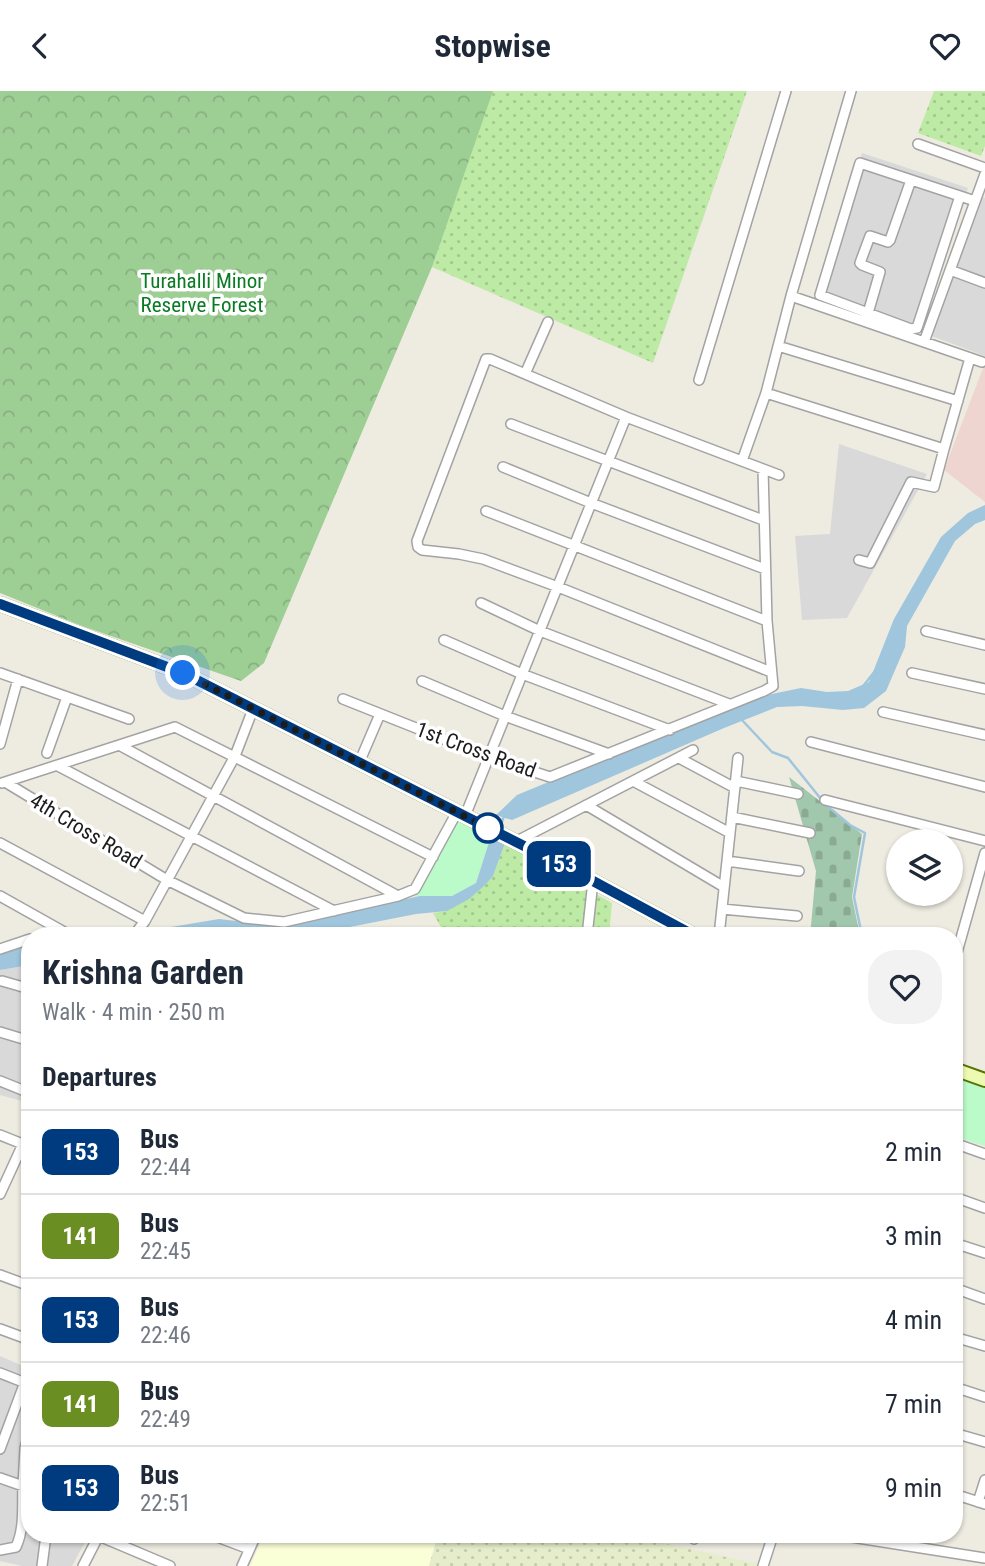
<!DOCTYPE html>
<meta charset="utf-8">
<style>
body{margin:0;font-family:"Roboto Condensed",sans-serif;background:#f2f2f3;color:#1f2937;height:100vh;display:flex;flex-direction:column;font-size:26px;white-space:nowrap}
*{box-sizing:border-box;margin:0}
p{font-size:23px;color:#747a83}
.icon{flex:none;width:38px;height:38px;fill:none;stroke:currentColor;stroke-width:2;stroke-linecap:round;stroke-linejoin:round}
.map{position:relative;flex:1;overflow:hidden}
.details{position:absolute;left:21px;top:836px;width:942px;height:616px;display:flex;flex-direction:column;background:#fff;border-radius:28px;box-shadow:0 2px 5px #0004}
.details>*{flex:none}
.badge{padding:0 14px;border-radius:10px;font-size:24px;line-height:46px}
.controls{position:absolute;left:886px;top:738px;display:grid;gap:14px}
.controls a{display:grid;place-items:center;width:77px;height:77px;border-radius:50%;background:#fff;box-shadow:0 2px 5px #0004;font-size:35px}
.you{position:absolute;width:35px;height:35px;margin:-18px;border:5px solid #fff;border-radius:50%;background:#1a73e8;box-shadow:0 0 0 10px #1a73e833}
.map>.badge{position:absolute;translate:-50% -50%;box-shadow:0 0 0 4px #fff}
h2{padding:0 21px;font-size:26px;line-height:63px}
.round{display:grid;place-items:center;flex:none;width:74px;height:74px;border-radius:28px;background:#f2f2f3}
.headline{display:flex;align-items:center;justify-content:space-between;height:119px;padding:0 21px}
h1{font-size:33px;font-weight:700;line-height:52px}
ul{padding:0;list-style:none}
li{display:flex;align-items:center;gap:21px;height:84px;padding:0 21px;border-top:2px solid #e0e1e3}
li div{flex:1}
li b{display:block;font-size:26px}
li em{font-style:normal}
li .badge{min-width:77px;font-weight:700;text-align:center}
header{display:flex;justify-content:space-between;align-items:center;height:91px;padding:0 21px;background:#fff;font-size:32px;font-weight:700}
.map>svg:first-child{display:block}
.residential{fill:#dad9d9}
.commercial{fill:#efd5cf}
.education{fill:#faffd8}
.farmland{fill:url(#farmland-dots)}
.grass{fill:url(#grass-dots)}
.forest{fill:url(#forest-crowns)}
.cemetery{fill:url(#cemetery-stones)}
.park{fill:#bbfac9}
.water{fill:#9fc6dd}
.lines{fill:none;stroke-linecap:round;stroke-linejoin:round}
.stream{stroke:#9fc6dd;stroke-width:2.5}
.street-casing{stroke:#a3a3a3;stroke-width:12}
.secondary-casing{stroke:#577302;stroke-width:16}
.street{stroke:#fff;stroke-width:9}
.secondary{stroke:#edfbb2;stroke-width:12}
.line-casing{stroke:#fff;stroke-width:16}
.line{stroke:#003b80;stroke-width:10}
.walk{stroke:#1c1c1c;stroke-width:7;stroke-dasharray:0 12.6}
.stop-dot{fill:#fff;stroke:#003b80;stroke-width:3.5}
.labels{text-anchor:middle;stroke-width:7;stroke-linejoin:round;paint-order:stroke}
.park-label{font-size:21px;fill:#097b22;stroke:#fff}
.street-label{font-size:21px;fill:#1c1c1c;stroke:#fff}
</style>
<header><svg class="icon" aria-label="back" viewBox="0 0 24 24"><path d="M15 5l-7 7 7 7"/></svg>Stopwise<svg class="icon" aria-label="heart" viewBox="0 0 24 24"><path d="M12 20l-8-8c-3-5 5-10 8-4 3-6 11-1 8 4z"/></svg></header>
<div class="map">
<svg width="985" height="1475" viewBox="0 0 985 1475">
<defs>
<pattern id="farmland-dots" width="8" height="8" patternUnits="userSpaceOnUse" patternTransform="scale(1.75)"><rect width="8" height="8" fill="#e6edcb"/><path d="M2 2h.1M6 6h.1" fill="none" stroke="#c5cbae" stroke-width="1.8" stroke-linecap="round"/></pattern>
<pattern id="grass-dots" width="8" height="8" patternUnits="userSpaceOnUse" patternTransform="scale(1.75)"><rect width="8" height="8" fill="#bdeaa4"/><path d="M2 2h.1M6 6h.1" fill="none" stroke="#a2c88d" stroke-width="1.8" stroke-linecap="round"/></pattern>
<pattern id="forest-crowns" width="20" height="18" patternUnits="userSpaceOnUse" patternTransform="scale(1.75)"><rect width="20" height="18" fill="#9dce94"/><path d="M2 6a3 3 0 1 1 6 0M12 15a3 3 0 1 1 6 0" fill="none" stroke="#87b07f"/></pattern>
<pattern id="cemetery-stones" width="16" height="16" patternUnits="userSpaceOnUse" patternTransform="scale(1.75)"><rect width="16" height="16" fill="#a1c7ac"/><path d="M2 7V4a2 2 0 0 1 4 0v3zM10 15v-3a2 2 0 0 1 4 0v3z" fill="#8aaa93"/></pattern>
</defs>
<rect width="100%" height="100%" fill="#eeebe1"/>
<path class="residential" d="M 862,62 L 968,97 L 919,243 L 817,207 Z
M 981,105 L 985,107 L 985,265 L 929,244 Z
M 839,353 L 927,383 L 847,527 L 802,529 L 795,445 L 830,443 Z
M 30,874 L 30,1012 L 0,1004 L 0,879 Z
M 0,1265 L 30,1278 L 30,1444 L 89,1444 L 72,1475 L 22,1475 L 0,1470 Z"/>
<path class="commercial" d="M 985,272 L 985,411 L 944,379 Z"/>
<path class="education" d="M 264,1444 L 438,1444 L 429,1475 L 250,1475 Z"/>
<path class="farmland" d="M 438,1444 L 626,1444 L 767,1475 L 429,1475 Z"/>
<path class="grass" d="M 491,0 L 747,0 L 653,272 L 432,176 Z
M 934,0 L 985,0 L 985,55 L 981,65 L 918,42 Z
M 505,752 L 612,812 L 609,845 L 446,845 L 433,822 L 447,820 L 493,785 Z"/>
<path class="forest" d="M 0,0 L 493,0 L 432,176 L 264,572 L 241,590 L 82,535 L 0,502 Z"/>
<path class="cemetery" d="M 789,686 L 862,743 L 852,806 L 860,845 L 810,845 L 816,780 Z"/>
<path class="park" d="M 457,726 L 491,745 L 476,792 L 452,805 L 415,806 Z
M 954,984 L 985,995 L 985,1055 L 954,1045 Z"/>
<path class="water" d="M 985,414 L 985,429 L 975,433 L 955,450 L 907,535 L 905,556 L 886,600 L 864,617 L 843,619 L 802,615 L 777,616 L 724,637 L 512,729 L 496,724 L 517,704 L 752,607 L 801,597 L 827,601 L 848,600 L 869,591 L 894,528 L 941,446 L 968,422 Z
M 491,745 L 505,752 L 493,785 L 485,794 L 469,808 L 447,820 L 416,823 L 304,845 L 146,845 L 165,837 L 219,828 L 280,835 L 420,805 L 452,805 L 476,792 Z
M 30,854 L 30,874 L 0,879 L 0,860 Z"/>
<g class="lines">
<path class="stream" d="M 864,594 L 875,580
M 741,628 L 772,661 L 788,667 L 825,713 L 850,734 L 865,742 L 854,806 L 862,845
M 499,739 L 504,725"/>
<defs>
<path id="street" d="M 918,53 L 985,77
M 911,89 L 890,149 L 888,151 L 870,145 L 860,172 L 862,174 L 880,181 L 868,222 L 820,204 L 860,72 L 975,110
M 950,179 L 985,192
M 791,205 L 982,271
M 866,227 L 868,222 L 911,238 L 917,237 L 960,105
M 924,251 L 985,83
M 778,255 L 958,310
M 525,283 L 548,231
M 699,289 L 786,0
M 766,302 L 944,358 L 970,267
M 511,333 L 763,429
M 742,370 L 766,302 L 791,205 L 851,0
M 503,376 L 591,412 L 765,478
M 486,420 L 767,530 L 763,378
M 859,469 L 870,472 L 911,391 L 934,396 L 944,358
M 481,512 L 540,540 L 729,613
M 926,540 L 985,554
M 444,549 L 522,583 L 670,639
M 771,581 L 558,496 L 483,468 L 459,463 L 422,459 L 418,456 L 417,450 L 486,268 L 490,268 L 626,326 L 779,384
M 0,582 L 129,628
M 912,582 L 985,598
M 422,590 L 505,625 L 609,663
M 343,608 L 489,666 L 550,686 L 764,600 L 773,595 L 767,530
M 883,621 L 985,644
M 811,651 L 985,696
M 0,653 L 18,588
M 119,654 L 398,805
M 47,662 L 67,606
M 679,667 L 735,697
M 359,672 L 380,623
M 58,675 L 334,820
M 633,690 L 730,742
M 736,690 L 798,703
M 5,691 L 167,789 L 244,827 L 284,831 L 398,805 L 415,798 L 457,721
M 2,692 L 175,636 L 433,766
M 825,709 L 985,750
M 586,714 L 724,796
M 465,725 L 626,326
M 732,726 L 810,742
M 515,751 L 693,659
M 0,752 L 145,830
M 727,770 L 799,780
M 0,805 L 66,842
M 722,818 L 797,825
M 46,845 L 67,843 L 134,844 L 145,830 L 235,665 L 253,618
M 587,845 L 593,790
M 719,845 L 738,667
M 0,858 L 30,848
M 954,872 L 985,762
M 2,890 L 30,898
M 0,941 L 30,950
M 0,990 L 30,1002
M 0,1044 L 30,1056
M 954,1052 L 985,1063
M 0,1103 L 23,1053
M 954,1106 L 985,1117
M 954,1152 L 985,1162
M 30,1153 L 30,1154
M 0,1184 L 30,1195
M 954,1197 L 985,1208
M 0,1238 L 30,1249
M 954,1246 L 985,1255
M 0,1282 L 28,1293
M 954,1296 L 985,1306
M 954,1342 L 985,1351
M 0,1358 L 25,1291
M 0,1387 L 23,1395 L 25,1357 L 30,1341
M 954,1403 L 985,1413
M 978,1411 L 985,1389
M 212,1444 L 249,1458
M 99,1445 L 170,1475
M 845,1445 L 985,1467
M 694,1448 L 696,1444
M 0,1459 L 16,1456 C 25,1436 22,1415 23,1395
M 42,1475 L 46,1444
M 83,1475 L 99,1444
M 242,1475 L 256,1444
M 763,1475 L 773,1444"/>
<path id="secondary" d="M 0,513 L 183,582 L 593,790 L 695,845
M 954,978 L 985,989"/>
</defs>
<use href="#street" class="street-casing"/>
<use href="#secondary" class="secondary-casing"/>
<use href="#street" class="street"/>
<use href="#secondary" class="secondary"/>
</g>
<g class="lines">
<defs>
<path id="line" d="M 0,513 L 183,582 L 593,790 L 695,845"/>
</defs>
<use href="#line" class="line-casing"/>
<use href="#line" class="line"/>
<path class="walk" d="M 183,582 L 488,737"/>
</g>
<circle class="stop-dot" cx="488" cy="737" r="14"/>
<g class="labels">
<g class="park-label">
<text x="202" y="197">Turahalli Minor<tspan x="202" dy="24">Reserve Forest</tspan></text>
</g>
<g class="street-label">
<text transform="translate(476 659) rotate(20)" y="7">1st Cross Road</text>
<text transform="translate(86 740) rotate(31)" y="7">4th Cross Road</text>
</g>
</g>
</svg>
<div class="controls">
<a><svg class="icon" aria-label="layers" viewBox="0 0 24 24"><path d="M12 4l9 5-9 5-9-5zM3 14l9 5 9-5"/></svg></a>
</div>
<div class="you" style="left:183px;top:582px"></div>
<b class="badge" style="left:559px;top:773px;background:#003b80;color:#fff">153</b>
<section class="details">
<div class="headline"><div><h1>Krishna Garden</h1><p>Walk · 4 min · 250 m</p></div><a class="round"><svg class="icon" aria-label="heart" viewBox="0 0 24 24"><path d="M12 20l-8-8c-3-5 5-10 8-4 3-6 11-1 8 4z"/></svg></a></div>
<h2>Departures</h2>
<ul>
<li><span class="badge" style="background:#003b80;color:#fff">153</span><div><b>Bus</b><p>22:44</p></div><em>2 min</em></li>
<li><span class="badge" style="background:#6b8e23;color:#fff">141</span><div><b>Bus</b><p>22:45</p></div><em>3 min</em></li>
<li><span class="badge" style="background:#003b80;color:#fff">153</span><div><b>Bus</b><p>22:46</p></div><em>4 min</em></li>
<li><span class="badge" style="background:#6b8e23;color:#fff">141</span><div><b>Bus</b><p>22:49</p></div><em>7 min</em></li>
<li><span class="badge" style="background:#003b80;color:#fff">153</span><div><b>Bus</b><p>22:51</p></div><em>9 min</em></li>
</ul>
</section>
</div>
